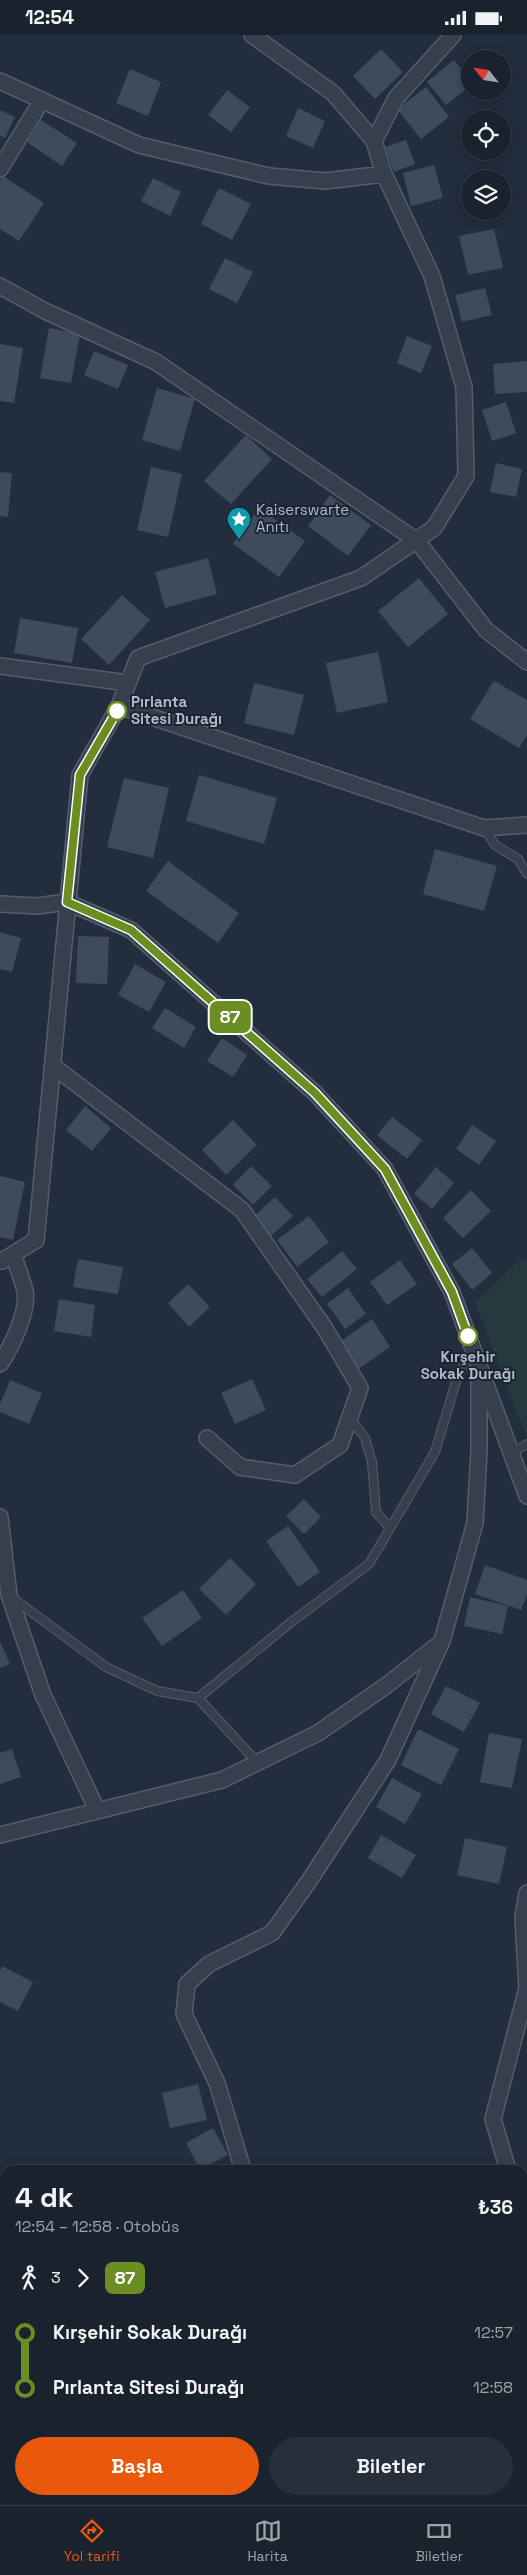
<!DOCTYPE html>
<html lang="tr">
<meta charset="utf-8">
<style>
body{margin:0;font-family:"Space Grotesk",sans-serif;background:#272f3a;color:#f1f3f6;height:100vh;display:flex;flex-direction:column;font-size:19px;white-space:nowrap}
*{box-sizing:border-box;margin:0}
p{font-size:16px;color:#9fa4aa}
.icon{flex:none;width:28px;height:28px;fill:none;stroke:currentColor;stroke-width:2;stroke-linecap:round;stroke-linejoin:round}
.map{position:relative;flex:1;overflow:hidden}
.side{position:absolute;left:0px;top:2130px;width:528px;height:340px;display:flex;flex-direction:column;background:#1a222e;border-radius:15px 15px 0 0;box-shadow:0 2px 12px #0003,0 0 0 1px #383f4a}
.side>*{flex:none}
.badge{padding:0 10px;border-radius:8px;font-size:18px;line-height:32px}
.needle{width:32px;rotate:300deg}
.controls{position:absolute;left:461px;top:15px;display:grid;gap:10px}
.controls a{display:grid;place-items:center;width:50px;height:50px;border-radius:50%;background:#1a222e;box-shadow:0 2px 12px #0003,0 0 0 1px #383f4a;font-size:25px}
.map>.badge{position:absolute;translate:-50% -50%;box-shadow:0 0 0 2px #fff}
.legs{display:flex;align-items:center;gap:8px;height:55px;padding:0 15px;font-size:16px}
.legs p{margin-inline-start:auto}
.overview{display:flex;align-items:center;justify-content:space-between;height:85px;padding:0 15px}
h1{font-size:28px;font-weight:700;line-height:38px}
.button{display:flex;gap:10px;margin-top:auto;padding:10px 15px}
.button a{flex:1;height:58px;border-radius:30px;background:#ea580c;color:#fff;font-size:20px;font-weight:700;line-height:58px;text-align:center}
.button a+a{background:#272f3a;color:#f1f3f6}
ul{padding:0 15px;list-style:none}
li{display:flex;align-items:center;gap:18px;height:55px;font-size:19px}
li i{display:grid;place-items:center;width:8px;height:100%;margin:0 6px;background:currentColor}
li i::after{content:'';width:12px;height:12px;margin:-6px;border:4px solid;border-radius:50%;background:#1a222e}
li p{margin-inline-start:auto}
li:first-child i{background:linear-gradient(#0000 50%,currentColor 0)}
li:last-child i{background:linear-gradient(currentColor 50%,#0000 0)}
.status{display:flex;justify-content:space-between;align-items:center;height:35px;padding:0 25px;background:#1a222e;direction:ltr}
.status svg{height:14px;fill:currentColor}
.tab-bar{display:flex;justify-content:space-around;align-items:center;height:70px;border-top:1px solid #383f4a;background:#1a222e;font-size:14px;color:#9fa4aa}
.tab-bar a{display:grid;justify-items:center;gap:2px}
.tab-bar .selected{color:#ea580c}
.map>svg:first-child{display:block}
.green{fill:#243a3e}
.building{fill:#3e4b5d}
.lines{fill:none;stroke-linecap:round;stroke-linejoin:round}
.lane-casing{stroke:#545d6b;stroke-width:10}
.street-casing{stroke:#545d6b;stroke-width:18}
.lane{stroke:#363f4d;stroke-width:8}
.street{stroke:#363f4d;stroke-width:15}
.line-1-casing{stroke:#fff;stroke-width:11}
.line-1{stroke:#6b8e23;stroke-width:8}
.stop-1-dot{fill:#fff;stroke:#6b8e23;stroke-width:2.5}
.labels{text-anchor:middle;stroke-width:4;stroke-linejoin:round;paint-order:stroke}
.poi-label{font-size:15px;fill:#b1bac9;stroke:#1b2432;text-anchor:start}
.stop-label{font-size:15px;font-weight:bold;fill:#b1bac9;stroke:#1b2432;text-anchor:start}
</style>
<div class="status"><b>12:54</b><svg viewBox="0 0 49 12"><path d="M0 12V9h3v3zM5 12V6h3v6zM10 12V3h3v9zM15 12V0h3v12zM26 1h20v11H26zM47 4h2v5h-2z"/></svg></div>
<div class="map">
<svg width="527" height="2470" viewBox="0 0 527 2470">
<rect width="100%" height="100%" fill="#222d3d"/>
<path class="green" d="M 522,1223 L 527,1225 L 527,1404 L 475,1267 Z"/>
<path class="building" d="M 381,14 L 403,37 L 375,64 L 353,41 Z
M 454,25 L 470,45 L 470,51 L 446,70 L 427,47 Z
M 130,34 L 161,47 L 148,81 L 116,68 Z
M 426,52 L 449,82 L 421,104 L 397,74 Z
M 227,55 L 250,72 L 231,97 L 208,80 Z
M 298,73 L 325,86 L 313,113 L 286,101 Z
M 0,75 L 15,82 L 5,103 L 0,101 Z
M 41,85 L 77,108 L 62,131 L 27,107 Z
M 406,105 L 415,129 L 394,137 L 385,112 Z
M 434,130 L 443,163 L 411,171 L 403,138 Z
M 3,141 L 44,168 L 19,206 L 0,194 L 0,145 Z
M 153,143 L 181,157 L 170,181 L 141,166 Z
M 219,153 L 251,169 L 232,205 L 201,189 Z
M 494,194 L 503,233 L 468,240 L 459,201 Z
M 225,223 L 253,237 L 237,268 L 209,254 Z
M 485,253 L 492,280 L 462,287 L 455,260 Z
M 49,293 L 80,299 L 71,348 L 40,343 Z
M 407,301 L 432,311 L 421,338 L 397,328 Z
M 0,309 L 23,313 L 14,368 L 0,366 Z
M 94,316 L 128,330 L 118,354 L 84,340 Z
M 527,326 L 527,357 L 495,359 L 493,329 Z
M 157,353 L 195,364 L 180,416 L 142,405 Z
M 506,367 L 516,398 L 492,406 L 482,375 Z
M 246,400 L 272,424 L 231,469 L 204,446 Z
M 496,428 L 522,434 L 516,462 L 490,457 Z
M 151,432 L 182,439 L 168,502 L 137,495 Z
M 0,437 L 12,438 L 8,482 L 0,481 Z
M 330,460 L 371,490 L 348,521 L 308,491 Z
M 259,473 L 305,506 L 279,542 L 233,509 Z
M 208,523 L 217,559 L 165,573 L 155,537 Z
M 419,543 L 448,579 L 408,612 L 378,576 Z
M 122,560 L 150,585 L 109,630 L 81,604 Z
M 20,583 L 78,593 L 72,628 L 14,618 Z
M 378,617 L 388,667 L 337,678 L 326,628 Z
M 494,646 L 527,665 L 527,700 L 519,713 L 470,684 Z
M 254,648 L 304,660 L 294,700 L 244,688 Z
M 199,740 L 277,763 L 264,809 L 186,786 Z
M 124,743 L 169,753 L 153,823 L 107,812 Z
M 435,814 L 497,831 L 484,876 L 423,859 Z
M 168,826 L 239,878 L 218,908 L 146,856 Z
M 0,897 L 21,903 L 12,937 L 0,934 Z
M 78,901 L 109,902 L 107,949 L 76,948 Z
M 135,929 L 166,947 L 149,977 L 118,960 Z
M 165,973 L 196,992 L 184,1013 L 152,993 Z
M 222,1003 L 247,1020 L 233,1042 L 207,1026 Z
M 85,1071 L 111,1093 L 92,1116 L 66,1095 Z
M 392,1082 L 422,1105 L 407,1124 L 377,1100 Z
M 233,1085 L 257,1110 L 226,1140 L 202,1115 Z
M 472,1090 L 496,1106 L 479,1130 L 456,1114 Z
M 251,1131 L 272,1151 L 253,1170 L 233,1150 Z
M 436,1132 L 454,1148 L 432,1174 L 414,1159 Z
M 0,1141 L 25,1147 L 13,1205 L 0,1202 Z
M 471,1155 L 491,1176 L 463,1203 L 443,1183 Z
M 275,1162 L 293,1181 L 269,1203 L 251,1184 Z
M 309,1181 L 329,1207 L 297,1232 L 277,1205 Z
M 472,1213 L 492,1238 L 472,1255 L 452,1229 Z
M 342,1216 L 357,1234 L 322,1262 L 307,1244 Z
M 78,1224 L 123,1232 L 118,1259 L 73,1252 Z
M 400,1225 L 417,1249 L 387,1270 L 370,1247 Z
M 188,1249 L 210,1272 L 189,1292 L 168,1268 Z
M 348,1253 L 366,1279 L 345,1294 L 327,1269 Z
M 59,1264 L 95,1270 L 91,1302 L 54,1296 Z
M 372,1284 L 390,1312 L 357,1335 L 338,1308 Z
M 252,1344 L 266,1375 L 235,1389 L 221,1358 Z
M 10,1345 L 42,1358 L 29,1389 L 0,1377 L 0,1369 Z
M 304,1464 L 321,1482 L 304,1499 L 286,1481 Z
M 288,1491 L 320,1537 L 298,1552 L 266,1506 Z
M 230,1523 L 256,1549 L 226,1580 L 199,1554 Z
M 485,1530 L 527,1545 L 527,1560 L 521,1575 L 475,1559 Z
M 183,1555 L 202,1583 L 162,1611 L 142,1583 Z
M 470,1562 L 508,1571 L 502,1599 L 464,1591 Z
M 0,1606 L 10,1629 L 0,1633 Z
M 446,1651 L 480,1668 L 464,1697 L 431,1679 Z
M 418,1694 L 459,1714 L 441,1750 L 401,1730 Z
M 489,1698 L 522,1704 L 512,1753 L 480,1747 Z
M 12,1714 L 21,1742 L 0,1749 L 0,1718 Z
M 392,1743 L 422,1759 L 405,1789 L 376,1772 Z
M 381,1800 L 416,1820 L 402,1843 L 368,1823 Z
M 465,1803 L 507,1812 L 499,1849 L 457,1840 Z
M 2,1931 L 33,1947 L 18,1976 L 0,1967 L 0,1936 Z
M 198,2049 L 207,2085 L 170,2093 L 162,2058 Z
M 213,2093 L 228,2120 L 200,2135 L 186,2108 Z
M 527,2366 L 527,2408 L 525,2408 L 522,2398 L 522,2367 Z"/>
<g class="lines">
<defs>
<path id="lane" d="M 484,793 L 495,810 L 518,824 L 527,839
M 350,1383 L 365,1403 L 372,1427 L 376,1477 L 389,1492
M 511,1418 L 527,1409
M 14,1564 L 106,1632 L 157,1656 L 198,1663 L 257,1727
M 198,1663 L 290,1588 L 369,1529 L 435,1417 L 458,1340 L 473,1316
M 522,2355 L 527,2354
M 477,2465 L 482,2470"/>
<path id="street" d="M 252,0 L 333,58 L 374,106
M 0,46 L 139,110 L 269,141 L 325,146 L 384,139
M 0,134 L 42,65
M 0,251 L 45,276 L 156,327 L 417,506 L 486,595 L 527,627
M 0,631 L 128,648
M 119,671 L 484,793 L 527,790
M 0,869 L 37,871 L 67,867 L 131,895 L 315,1058 L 385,1134 L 452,1257 L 527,1461
M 53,1031 L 242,1175 L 324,1292 L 360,1353 L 340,1410 L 295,1440 L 240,1432 L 207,1403
M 0,1225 L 2,1226 L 36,1205 L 80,740 L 119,671 L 138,623 L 361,543 L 434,493 L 466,441 L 464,352 L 432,241 L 384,139 L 374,106 L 396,63 L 453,0
M 0,1329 C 11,1313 29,1276 25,1256 C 22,1244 17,1231 13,1219
M 0,1482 L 9,1560 L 43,1660 L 97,1775
M 0,1800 L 222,1745 L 318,1698 L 387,1650 L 439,1609
M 243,2135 L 217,2048 L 184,1979 L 187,1949 L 209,1929 L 272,1898 L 309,1846 L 388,1725 L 442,1606 L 475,1488 L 479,1416 L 479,1332
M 508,2135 L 493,2084 L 527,1953 L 523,1883 L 527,1858
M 522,2160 L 527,2165"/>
</defs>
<use href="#lane" class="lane-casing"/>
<use href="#street" class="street-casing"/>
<use href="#lane" class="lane"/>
<use href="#street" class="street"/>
</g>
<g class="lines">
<defs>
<path id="line-1" d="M 117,676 L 80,740 L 67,867 L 131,895 L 315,1058 L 385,1134 L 452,1257 L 468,1301"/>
</defs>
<use href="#line-1" class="line-1-casing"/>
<use href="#line-1" class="line-1"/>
</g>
<defs>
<symbol id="sight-pin" viewBox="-11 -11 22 30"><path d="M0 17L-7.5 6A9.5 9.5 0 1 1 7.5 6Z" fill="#0f9aa8" stroke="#1b2432"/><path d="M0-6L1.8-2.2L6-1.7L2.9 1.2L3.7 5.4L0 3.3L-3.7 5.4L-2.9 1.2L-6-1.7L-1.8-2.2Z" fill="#fff"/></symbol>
</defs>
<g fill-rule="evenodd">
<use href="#sight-pin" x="225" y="470" width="28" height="38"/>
</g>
<g class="stop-1-dot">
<circle cx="117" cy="676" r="9"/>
<circle cx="468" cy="1301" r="9"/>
</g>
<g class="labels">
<g class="poi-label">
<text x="256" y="480">Kaiserswarte<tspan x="256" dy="17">Anıtı</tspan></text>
</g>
<g class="stop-label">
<text x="131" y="672">Pırlanta<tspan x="131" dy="17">Sitesi Durağı</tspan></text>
<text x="468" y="1327" text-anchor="middle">Kırşehir<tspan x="468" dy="17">Sokak Durağı</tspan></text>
</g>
</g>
</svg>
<div class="controls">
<a><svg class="needle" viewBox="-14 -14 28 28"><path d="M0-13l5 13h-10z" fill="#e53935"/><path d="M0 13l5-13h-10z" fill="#9fa4aa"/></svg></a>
<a><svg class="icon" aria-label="locate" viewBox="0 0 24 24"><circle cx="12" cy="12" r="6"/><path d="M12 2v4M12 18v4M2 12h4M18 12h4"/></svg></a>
<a><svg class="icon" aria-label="layers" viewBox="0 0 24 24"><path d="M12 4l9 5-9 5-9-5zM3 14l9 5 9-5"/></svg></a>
</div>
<b class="badge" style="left:230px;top:982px;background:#6b8e23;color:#fff">87</b>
<section class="side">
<div class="overview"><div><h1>4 dk</h1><p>12:54 – 12:58 · Otobüs</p></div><b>₺36</b></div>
<div class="legs"><svg class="icon" aria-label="walk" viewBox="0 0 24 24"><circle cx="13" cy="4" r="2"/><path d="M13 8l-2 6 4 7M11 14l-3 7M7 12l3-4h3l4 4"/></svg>3<svg class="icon" aria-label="forward" viewBox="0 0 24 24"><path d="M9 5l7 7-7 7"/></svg><b class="badge" style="background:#6b8e23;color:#fff">87</b></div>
<ul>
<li><i style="color:#6b8e23"></i><b>Kırşehir Sokak Durağı</b><p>12:57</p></li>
<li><i style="color:#6b8e23"></i><b>Pırlanta Sitesi Durağı</b><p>12:58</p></li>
</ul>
<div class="button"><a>Başla</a><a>Biletler</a></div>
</section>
</div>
<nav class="tab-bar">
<a class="selected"><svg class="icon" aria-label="directions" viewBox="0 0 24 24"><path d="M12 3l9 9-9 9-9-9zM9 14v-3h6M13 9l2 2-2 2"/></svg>Yol tarifi</a>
<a><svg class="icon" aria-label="map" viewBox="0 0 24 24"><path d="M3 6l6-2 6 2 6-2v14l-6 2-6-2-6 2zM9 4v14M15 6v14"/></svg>Harita</a>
<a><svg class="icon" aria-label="tickets" viewBox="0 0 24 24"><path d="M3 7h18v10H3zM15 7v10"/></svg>Biletler</a>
</nav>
